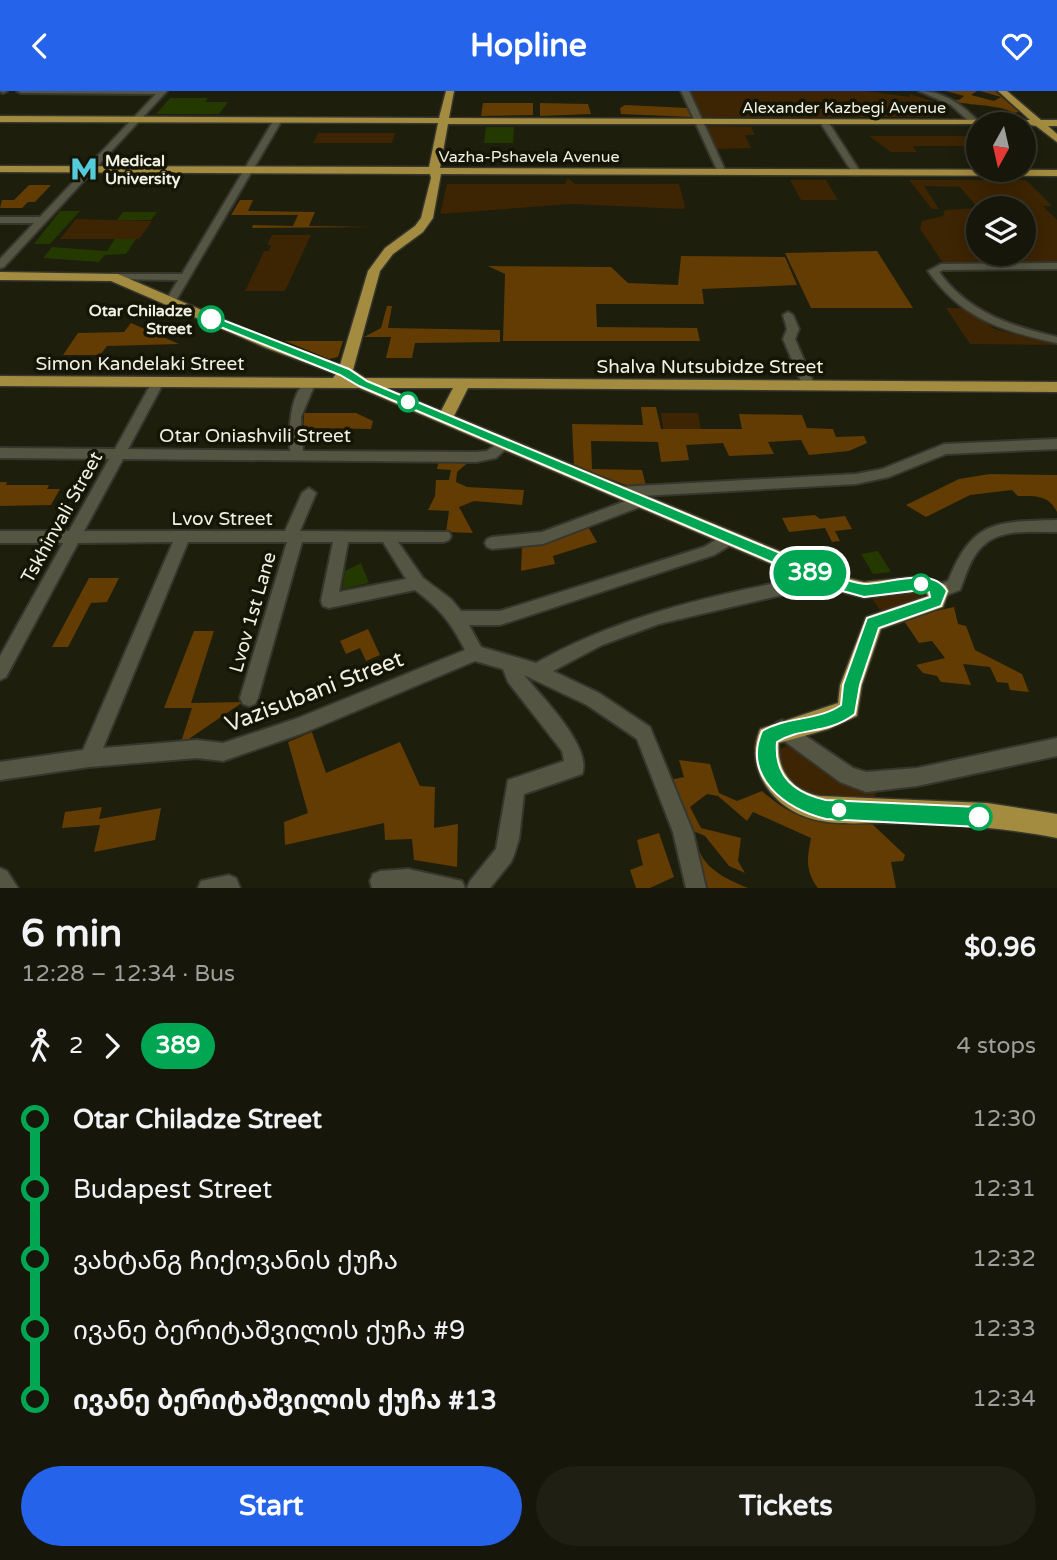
<!DOCTYPE html>
<meta charset="utf-8">
<style>
body{margin:0;font-family:"Varela Round","Noto Sans Georgian",sans-serif;background:#1f1f13;color:#f1f3f6;height:100vh;display:flex;flex-direction:column;font-size:26px;white-space:nowrap}
*{box-sizing:border-box;margin:0}
p{font-size:23px;color:#9e9f9c}
.icon{flex:none;width:38px;height:38px;fill:none;stroke:currentColor;stroke-width:2;stroke-linecap:round;stroke-linejoin:round}
.map{position:relative;height:797px;overflow:hidden}
.panel{display:flex;flex-direction:column;background:#16160a;flex:1}
.panel>*{flex:none}
.badge{padding:0 14px;border-radius:23px;font-size:24px;line-height:46px}
.needle{width:46px;rotate:188deg}
.fabs{position:absolute;left:966px;top:21px;display:grid;gap:14px}
.fabs a{display:grid;place-items:center;width:70px;height:70px;border-radius:50%;background:#16160a;box-shadow:0 4px 18px #0003,0 0 0 2px #35352b;font-size:35px}
.map>.badge{position:absolute;translate:-50% -50%;box-shadow:0 0 0 4px #fff}
.legs{display:flex;align-items:center;gap:10px;height:77px;padding:0 21px;font-size:23px}
.legs p{margin-inline-start:auto}
.head{display:flex;align-items:center;justify-content:space-between;height:119px;padding:0 21px}
h1{font-size:38px;font-weight:700;line-height:52px}
.action{display:flex;gap:14px;margin-top:auto;padding:14px 21px}
.action a{flex:1;height:80px;border-radius:42px;background:#2563eb;color:#fff;font-size:28px;font-weight:700;line-height:80px;text-align:center}
.action a+a{background:#1f1f13;color:#f1f3f6}
ul{padding:0 21px;list-style:none}
li{display:flex;align-items:center;gap:24px;height:70px;font-size:26px}
li i{display:grid;place-items:center;width:10px;height:100%;margin:0 9px;background:currentColor}
li i::after{content:'';width:18px;height:18px;margin:-9px;border:5px solid;border-radius:50%;background:#16160a}
li p{margin-inline-start:auto}
li:first-child i{background:linear-gradient(#0000 50%,currentColor 0)}
li:last-child i{background:linear-gradient(currentColor 50%,#0000 0)}
header{display:flex;justify-content:space-between;align-items:center;height:91px;padding:0 21px;background:#2563eb;color:#fff;font-size:32px;font-weight:700}
.map>svg:first-child{display:block}
.green{fill:#3d2402;fill-rule:evenodd}
.forest{fill:#623c03}
.building{fill:#243900}
.lines{fill:none;stroke-linecap:round;stroke-linejoin:round}
.minor-casing{stroke:#36362e;stroke-width:4}
.major-casing{stroke:#36362e;stroke-width:3}
.minor{fill:#555543;fill-rule:evenodd}
.major{fill:#a38b40;fill-rule:evenodd}
.line-1{fill:#00a651;stroke:#fff;stroke-width:2}
.stop-1-dot{fill:#fff;stroke:#00a651;stroke-width:3.5}
.labels{text-anchor:middle;stroke-width:7;stroke-linejoin:round;paint-order:stroke}
.far-street-label{font-size:16px;fill:#f0f0e5;stroke:#151505}
.far-poi-label{font-size:16px;font-weight:bold;fill:#f0f0e5;stroke:#151505;text-anchor:start}
.far-stop-label{font-size:16px;font-weight:bold;fill:#f0f0e5;stroke:#151505;text-anchor:end}
.street-label{font-size:19px;fill:#f0f0e5;stroke:#151505}
.near-street-label{font-size:23px;fill:#f0f0e5;stroke:#151505}
</style>
<header><svg class="icon" aria-label="back" viewBox="0 0 24 24"><path d="M15 5l-7 7 7 7"/></svg>Hopline<svg class="icon" aria-label="heart" viewBox="0 0 24 24"><path d="M12 20l-8-8c-3-5 5-10 8-4 3-6 11-1 8 4z"/></svg></header>
<div class="map">
<svg width="1057" height="797" viewBox="0 0 1057 797">
<rect width="100%" height="100%" fill="#1e1e0d"/>
<path class="green" d="M 686,0 L 865,0 L 910,6 L 910,3 L 936,11 L 917,12 L 927,16 L 936,26 L 701,26 L 696,25 Z
M 702,35 L 751,36 L 755,44 L 745,44 L 751,57 L 717,58 L 718,61 L 714,61 Z
M 318,42 L 395,42 L 392,52 L 313,52 Z
M 869,45 L 978,45 L 978,55 L 913,55 L 917,61 L 891,61 Z
M 568,87 L 575,93 L 679,93 L 685,115 L 684,118 L 571,113 L 440,123 L 447,93 L 565,93 Z
M 790,89 L 826,89 L 838,109 L 801,109 Z
M 909,89 L 1026,89 L 1052,115 L 1043,115 L 1057,129 L 1057,173 L 943,172 L 920,138 L 922,130 L 943,125 L 945,119 L 978,117 L 960,96 L 924,95 L 939,118 L 932,118 ZM 978,117 L 1024,117 L 1024,163 L 978,163 Z
M 76,128 L 152,130 L 139,148 L 60,148 Z
M 272,144 L 311,144 L 285,200 L 245,200 L 264,160 L 269,160 L 271,154 L 267,154 Z
M 946,217 L 963,217 L 995,238 L 1057,254 L 970,253 Z
M 661,322 L 698,322 L 701,339 L 663,338 Z
M 913,499 L 923,501 L 926,509 L 880,519 L 869,504 Z
M 788,653 L 857,697 L 876,698 L 875,712 C 829,709 804,716 776,673 L 780,659 Z"/>
<path class="forest" d="M 946,0 L 977,0 L 971,4 L 994,10 L 1001,6 L 980,0 L 995,0 L 1019,21 L 1013,22 C 1002,13 963,15 945,8 L 959,9 L 964,5 Z
M 483,12 L 533,12 L 533,24 L 481,25 Z
M 540,12 L 588,13 L 591,23 L 540,25 Z
M 625,14 L 687,17 L 691,26 L 621,23 L 620,17 Z
M 29,94 L 51,94 L 35,111 L 28,111 L 22,117 L 0,117 L 2,109 L 14,109 Z
M 240,109 L 253,109 L 248,120 L 315,121 L 309,135 L 370,136 L 252,137 L 253,134 L 293,135 L 298,124 L 231,124 Z
M 877,160 L 913,217 L 811,217 L 785,162 Z
M 681,165 L 785,166 L 797,194 L 702,198 L 704,213 L 596,213 L 597,236 L 697,237 L 700,250 L 503,250 L 505,183 L 488,175 L 611,176 L 628,192 L 678,194 Z
M 387,215 L 392,215 L 388,237 L 500,239 L 500,251 L 415,252 L 412,267 L 386,267 L 391,246 L 364,246 L 381,237 Z
M 131,232 L 179,253 L 107,255 L 100,264 L 63,264 L 78,242 L 124,241 Z
M 285,250 L 343,250 L 338,266 L 329,268 Z
M 641,316 L 656,316 L 661,338 L 742,338 L 739,323 L 802,324 L 807,337 L 833,338 L 836,346 L 864,345 L 867,352 L 849,360 L 809,364 L 801,349 L 768,351 L 774,363 L 729,365 L 723,352 L 686,354 L 689,369 L 661,371 L 658,351 L 591,350 L 592,378 L 642,379 L 646,395 L 632,396 L 574,375 L 572,333 L 643,334 Z
M 304,322 L 356,322 L 373,330 L 371,338 L 310,337 L 302,360 Z
M 439,369 L 471,369 L 457,381 L 456,391 L 467,396 L 524,399 L 522,414 L 474,410 L 459,416 L 473,442 L 446,441 L 449,420 L 428,419 L 435,405 L 436,389 L 449,389 L 451,379 L 437,378 Z
M 990,383 L 1057,384 L 1057,421 C 1048,404 1037,405 1018,405 L 1012,399 L 970,404 L 926,426 L 906,414 L 959,388 Z
M 0,391 L 7,391 L 6,394 L 49,394 L 47,398 L 60,398 L 51,414 L 0,415 Z
M 815,424 L 820,428 L 845,425 L 852,438 L 835,440 L 840,450 L 832,451 L 825,437 L 789,441 L 782,427 Z
M 587,434 L 597,451 L 553,465 L 555,473 L 521,480 L 522,455 Z
M 89,487 L 119,487 L 107,511 L 91,512 L 68,556 L 52,556 Z
M 954,516 L 958,533 L 966,535 L 975,559 L 1022,583 L 1029,601 L 1010,599 L 1008,592 L 997,591 L 990,576 L 963,573 L 971,594 L 941,591 L 937,585 L 923,582 L 916,574 L 945,567 L 932,550 L 919,552 L 902,527 Z
M 368,538 L 380,564 L 366,570 L 360,557 L 346,563 L 340,550 Z
M 194,540 L 214,540 L 191,612 L 243,611 L 180,654 L 192,617 L 164,617 Z
M 312,641 L 326,682 L 400,651 L 420,695 L 435,696 L 434,737 L 458,733 L 457,776 L 414,769 L 412,748 L 385,749 L 384,732 L 285,754 L 284,731 L 308,722 L 288,651 Z
M 679,669 L 710,673 L 719,702 L 737,710 L 762,700 C 802,735 819,730 870,731 L 905,764 L 903,770 L 891,771 L 896,797 L 818,797 C 805,780 807,767 811,747 L 753,721 L 747,730 L 718,705 L 707,703 L 690,716 L 701,737 L 741,747 L 738,770 L 745,782 L 729,775 L 705,745 L 684,736 L 665,690 L 684,686 Z
M 102,716 L 99,728 L 161,717 L 155,749 L 94,761 L 100,734 L 62,737 L 65,721 Z
M 659,742 L 674,786 L 650,797 L 636,797 L 630,779 L 643,774 L 637,749 Z
M 691,752 C 700,757 699,762 705,770 C 715,783 733,791 748,797 L 706,797 Z"/>
<path class="building" d="M 170,7 L 208,7 L 205,11 L 228,11 L 219,23 L 149,23 L 156,23 Z
M 486,36 L 514,36 L 513,52 L 484,52 Z
M 60,120 L 80,120 L 50,153 L 34,153 Z
M 123,121 L 157,121 L 151,129 L 117,129 Z
M 115,148 L 136,148 L 126,163 L 105,164 L 99,171 L 43,167 L 52,156 L 107,160 Z
M 878,460 L 891,481 L 873,483 L 861,463 Z
M 361,472 L 369,492 L 342,498 L 345,480 Z"/>
<g class="lines">
<defs>
<path id="minor" d="M 0,0 L 7,0 L 3,2 Z
M 17,0 L 167,0 L 4,176 L 0,177 L 0,168 L 34,132 L 0,132 L 0,126 L 40,126 L 156,3 L 21,2 Z
M 681,0 L 689,0 L 726,81 L 725,83 L 718,81 Z
M 919,0 C 944,0 964,15 980,32 L 973,34 L 951,14 Z
M 275,27 L 282,29 L 174,213 L 170,214 L 165,211 L 178,189 L 109,188 L 108,186 L 113,183 L 182,183 Z
M 821,29 L 827,29 L 861,82 L 860,84 L 854,84 L 820,31 Z
M 1057,172 L 1057,178 L 943,179 L 939,181 C 968,221 1010,235 1057,246 L 1057,252 C 1002,240 962,228 928,180 L 941,173 Z
M 788,221 L 793,224 L 799,238 L 795,248 L 815,295 L 813,298 L 809,299 L 803,295 L 783,248 L 787,238 L 783,224 Z
M 158,287 L 164,291 L 128,358 L 290,360 C 289,341 289,299 309,289 L 315,293 L 301,326 L 303,360 L 476,361 L 487,360 L 505,347 L 512,352 L 496,367 L 476,371 L 123,368 L 84,440 L 285,440 L 302,402 L 309,397 L 316,402 L 300,440 L 449,441 L 451,445 L 449,449 L 444,451 L 398,451 L 423,487 L 451,508 L 461,520 L 500,520 L 704,456 L 724,444 L 734,444 L 736,448 L 734,452 L 714,464 L 500,534 L 469,534 L 481,556 L 536,572 C 614,528 699,507 786,490 L 796,485 L 801,476 L 806,474 L 811,476 L 814,480 L 808,493 L 795,501 L 659,533 L 602,554 L 553,580 L 599,602 L 650,636 L 693,741 L 706,797 L 686,797 L 673,741 L 637,648 L 587,614 L 524,584 C 540,604 593,656 582,683 L 524,703 L 519,748 L 514,764 L 511,771 L 490,797 L 467,797 L 470,790 L 496,758 L 508,689 L 564,670 L 562,660 L 508,591 L 503,578 L 475,570 L 306,641 L 223,670 L 197,667 L 89,676 L 0,689 L 0,671 L 83,659 L 173,451 L 78,452 L 6,586 L 0,589 L 0,565 L 63,452 L 0,452 L 0,440 L 69,440 L 109,368 L 0,367 L 0,357 L 115,358 L 152,291 ZM 188,451 L 287,451 L 240,607 L 243,613 L 249,615 L 255,613 L 258,607 L 302,451 L 333,451 L 321,510 L 323,515 L 329,517 L 415,499 C 440,518 450,530 465,559 L 298,627 L 223,652 L 197,649 L 103,657 ZM 348,451 L 383,451 L 406,488 L 339,501 Z
M 1057,348 L 1057,358 L 946,363 L 889,386 L 856,393 L 641,405 L 647,410 L 645,414 L 543,453 L 492,458 L 487,456 L 485,452 L 487,448 L 492,446 L 542,441 L 639,405 L 614,405 L 612,401 L 614,397 L 619,396 L 856,383 L 882,378 L 944,353 Z
M 1057,429 L 1057,441 C 1028,441 994,436 976,463 C 968,474 965,487 960,499 L 939,507 L 933,505 L 931,500 L 933,495 L 948,490 C 973,428 996,431 1057,429 Z
M 782,629 L 853,677 L 866,681 L 917,677 L 1057,647 L 1057,665 L 917,695 L 866,701 L 840,691 L 776,644 L 773,638 L 776,632 Z
M 0,777 L 7,780 L 18,797 L 0,797 Z
M 408,778 L 462,790 L 465,797 L 372,797 L 370,790 L 373,783 L 380,780 Z
M 229,784 L 236,787 L 240,797 L 198,797 L 201,790 Z"/>
<path id="major" d="M 446,0 L 454,0 L 449,27 L 1030,29 L 998,0 L 1007,0 L 1041,29 L 1057,29 L 1057,35 L 1048,35 L 1057,43 L 1057,51 L 1036,35 L 1024,33 L 448,33 L 440,77 L 1057,79 L 1057,85 L 441,83 L 433,127 L 423,141 L 393,163 L 380,180 L 353,279 L 365,287 L 1057,291 L 1057,301 L 468,297 L 454,325 L 840,485 L 864,491 L 922,485 L 946,494 L 949,500 L 943,516 L 881,538 L 862,594 L 857,625 L 829,638 L 779,652 C 777,680 793,700 820,705 L 987,712 L 1057,723 L 1057,747 C 1004,736 951,734 897,732 C 868,731 834,736 806,726 C 771,714 744,676 760,638 L 838,612 L 840,594 L 866,526 L 928,505 L 926,502 L 912,501 L 864,507 L 830,498 L 359,297 L 0,295 L 0,285 L 333,287 L 336,283 L 266,257 L 111,190 L 0,189 L 0,181 L 118,183 L 276,251 L 340,274 L 368,180 L 385,157 L 415,135 L 421,127 L 431,87 L 430,83 L 0,81 L 0,75 L 429,76 L 438,32 L 0,31 L 0,25 L 439,27 ZM 386,297 L 453,297 L 441,320 Z"/>
</defs>
<use href="#minor" class="minor-casing"/>
<use href="#major" class="major-casing"/>
<use href="#minor" class="minor"/>
<use href="#major" class="major"/>
</g>
<path class="line-1" d="M 208,226 L 215,226 L 349,278 L 367,290 L 840,487 C 848,489 858,493 867,493 C 890,492 933,475 947,500 L 941,515 L 879,537 L 860,594 L 855,623 C 825,645 803,635 777,651 C 774,685 794,702 826,709 L 979,716 L 985,719 L 988,726 L 985,733 L 979,736 L 826,728 C 786,719 742,686 762,640 C 787,625 818,630 841,614 L 843,594 L 867,527 L 930,506 L 929,501 L 921,499 L 864,506 L 832,497 L 359,295 L 340,284 L 208,231 Z"/>
<defs>
<symbol id="metro-bare" viewBox="-9 -9 18 18"><path d="M-5.5 5V-5H-3L0 0L3-5H5.5V5H3V-.5L0 4L-3-.5V5Z" fill="#53cbdb" stroke="#151505" stroke-width="2.5" paint-order="stroke"/></symbol>
</defs>
<g fill-rule="evenodd">
<use href="#metro-bare" x="65" y="59" width="38" height="38"/>
</g>
<g class="stop-1-dot">
<circle cx="211" cy="228" r="12"/>
<circle cx="408" cy="311" r="9"/>
<circle cx="921" cy="493" r="9"/>
<circle cx="839" cy="719" r="9"/>
<circle cx="979" cy="726" r="12"/>
</g>
<g class="labels">
<g class="far-street-label">
<text x="844" y="22">Alexander Kazbegi Avenue</text>
<text x="529" y="71">Vazha-Pshavela Avenue</text>
</g>
<g class="far-poi-label">
<text x="105" y="75">Medical<tspan x="105" dy="18">University</tspan></text>
</g>
<g class="far-stop-label">
<text x="192" y="225">Otar Chiladze<tspan x="192" dy="18">Street</tspan></text>
</g>
<g class="street-label">
<text x="140" y="279">Simon Kandelaki Street</text>
<text x="710" y="282">Shalva Nutsubidze Street</text>
<text x="255" y="351">Otar Oniashvili Street</text>
<text transform="translate(61 426) rotate(-61)" y="7">Tskhinvali Street</text>
<text x="222" y="434">Lvov Street</text>
<text transform="translate(252 521) rotate(-74)" y="7">Lvov 1st Lane</text>
</g>
<g class="near-street-label">
<text transform="translate(314 600) rotate(-21)" y="8">Vazisubani Street</text>
</g>
</g>
</svg>
<div class="fabs">
<a><svg class="needle" viewBox="-14 -14 28 28"><path d="M0-13l5 13h-10z" fill="#e53935"/><path d="M0 13l5-13h-10z" fill="#9e9f9c"/></svg></a>
<a><svg class="icon" aria-label="layers" viewBox="0 0 24 24"><path d="M12 4l9 5-9 5-9-5zM3 14l9 5 9-5"/></svg></a>
</div>
<b class="badge" style="left:810px;top:482px;background:#00a651;color:#fff">389</b>
</div>
<section class="panel">
<div class="head"><div><h1>6 min</h1><p>12:28 – 12:34 · Bus</p></div><b>$0.96</b></div>
<div class="legs"><svg class="icon" aria-label="walk" viewBox="0 0 24 24"><circle cx="13" cy="4" r="2"/><path d="M13 8l-2 6 4 7M11 14l-3 7M7 12l3-4h3l4 4"/></svg>2<svg class="icon" aria-label="forward" viewBox="0 0 24 24"><path d="M9 5l7 7-7 7"/></svg><b class="badge" style="background:#00a651;color:#fff">389</b><p>4 stops</p></div>
<ul>
<li><i style="color:#00a651"></i><b>Otar Chiladze Street</b><p>12:30</p></li>
<li><i style="color:#00a651"></i><span>Budapest Street</span><p>12:31</p></li>
<li><i style="color:#00a651"></i><span>ვახტანგ ჩიქოვანის ქუჩა</span><p>12:32</p></li>
<li><i style="color:#00a651"></i><span>ივანე ბერიტაშვილის ქუჩა #9</span><p>12:33</p></li>
<li><i style="color:#00a651"></i><b>ივანე ბერიტაშვილის ქუჩა #13</b><p>12:34</p></li>
</ul>
<div class="action"><a>Start</a><a>Tickets</a></div>
</section>
